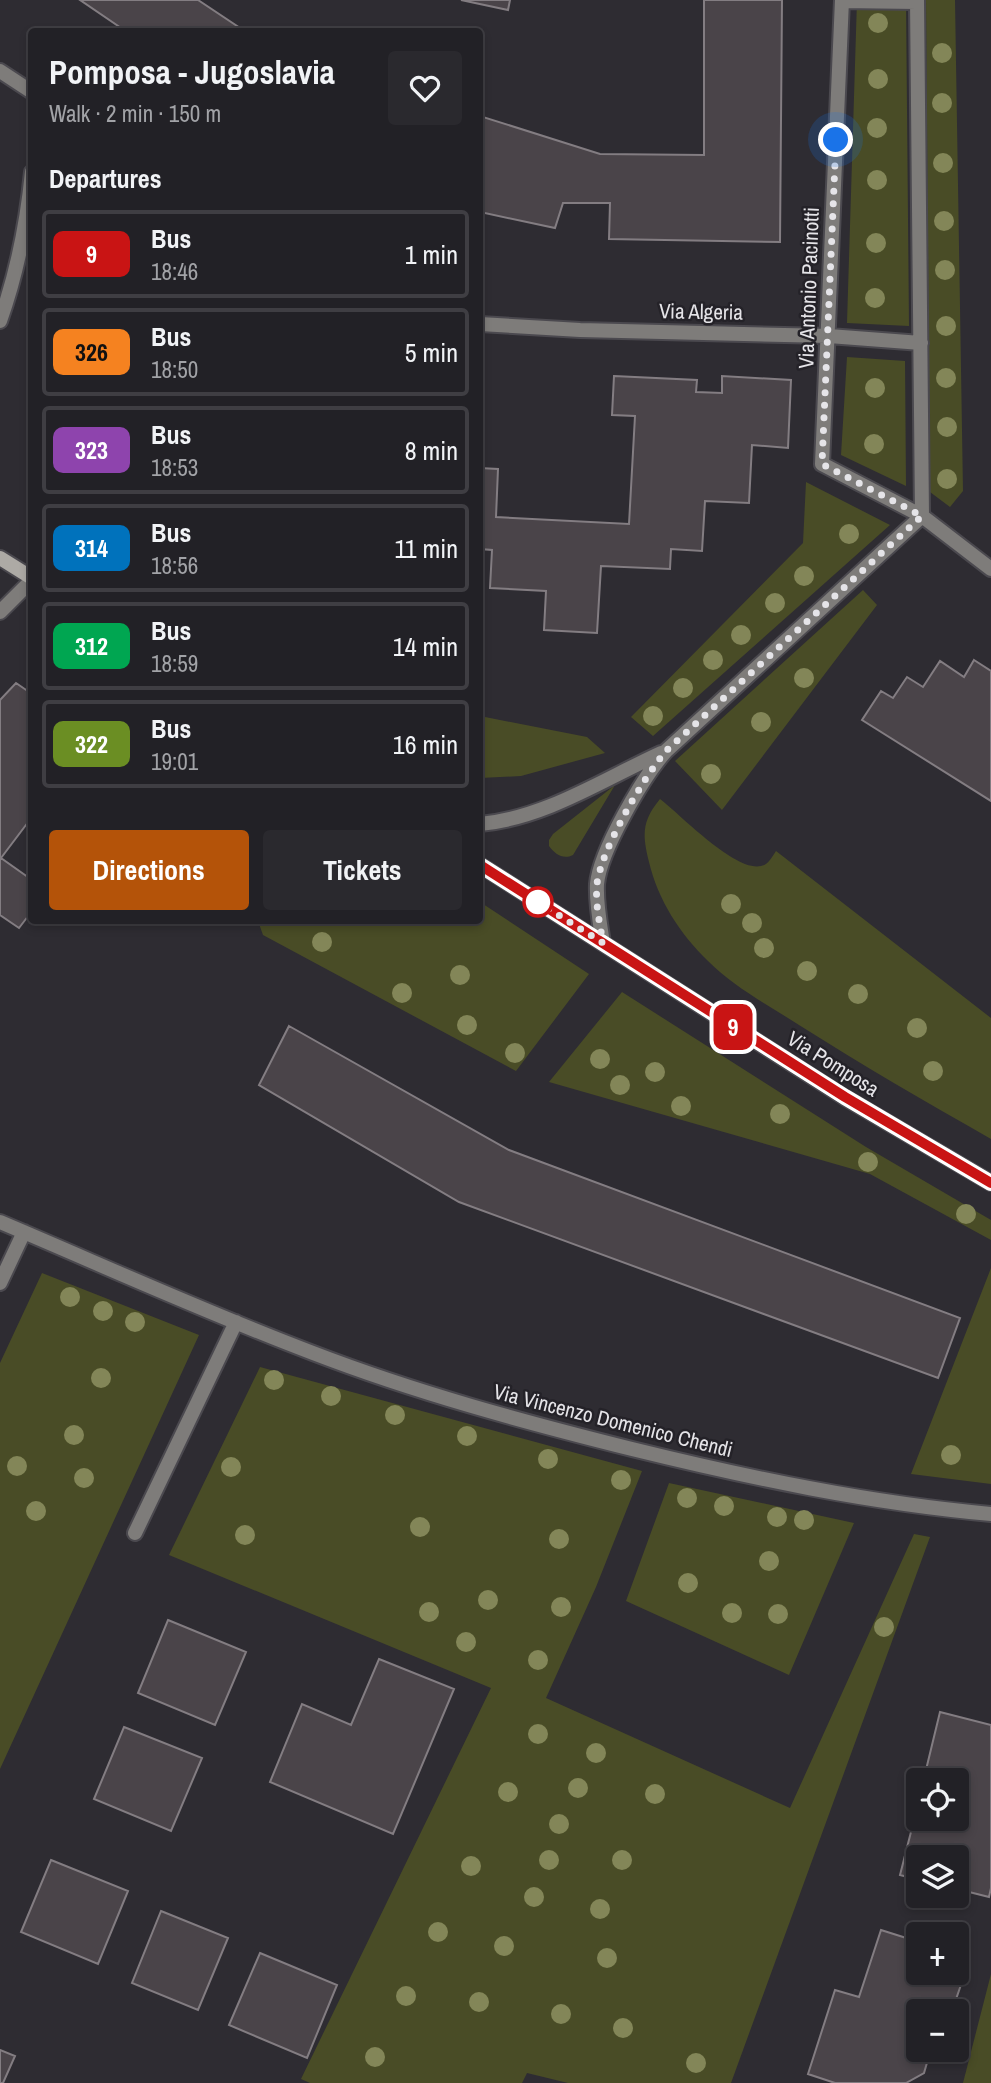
<!DOCTYPE html>
<meta charset="utf-8">
<style>
body{margin:0;font-family:"Archivo Narrow",sans-serif;background:#2a292e;color:#f1f3f6;height:100vh;display:flex;flex-direction:column;font-size:26px;white-space:nowrap}
*{box-sizing:border-box;margin:0}
p{font-size:23px;color:#a2a3a7}
.icon{flex:none;width:38px;height:38px;fill:none;stroke:currentColor;stroke-width:2;stroke-linecap:round;stroke-linejoin:round}
.map{position:relative;flex:1;overflow:hidden}
.panel{position:absolute;left:28px;top:28px;width:455px;height:896px;display:flex;flex-direction:column;background:#222126;border-radius:7px;box-shadow:0 4px 10px #0003,0 0 0 2px #3f3e43}
.panel>*{flex:none}
.badge{padding:0 14px;border-radius:10px;font-size:24px;line-height:46px}
.controls{position:absolute;left:906px;top:1768px;display:grid;gap:14px}
.controls a{display:grid;place-items:center;width:63px;height:63px;border-radius:7px;background:#222126;box-shadow:0 4px 10px #0003,0 0 0 2px #3f3e43;font-size:35px}
.you{position:absolute;width:35px;height:35px;margin:-18px;border:5px solid #fff;border-radius:50%;background:#1a73e8;box-shadow:0 0 0 10px #1a73e833}
.map>.badge{position:absolute;translate:-50% -50%;box-shadow:0 0 0 4px #fff}
h2{padding:0 21px;font-size:26px;line-height:63px}
.round{display:grid;place-items:center;flex:none;width:74px;height:74px;border-radius:7px;background:#2a292e}
.head{display:flex;align-items:center;justify-content:space-between;height:119px;padding:0 21px}
h1{font-size:33px;font-weight:800;line-height:52px}
.primary-button{display:flex;gap:14px;margin-top:auto;padding:14px 21px}
.primary-button a{flex:1;height:80px;border-radius:7px;background:#b45309;color:#fff;font-size:28px;font-weight:800;line-height:80px;text-align:center}
.primary-button a+a{background:#2a292e;color:#f1f3f6}
ul{padding:0;list-style:none}
li{display:flex;align-items:center;gap:21px;height:88px;margin:0 14px 10px;padding:0 7px;border:4px solid #3f3e43;border-radius:7px}
li div{flex:1}
li b{display:block;font-size:26px}
li em{font-style:normal}
li .badge{min-width:77px;font-weight:700;text-align:center}
.map>svg:first-child{display:block}
.green{fill:#494c26}
.building{fill:#4a4449;stroke:#837d82;stroke-width:2}
.lines{fill:none;stroke-linecap:round;stroke-linejoin:round}
.minor-casing{stroke:#4b494f;stroke-width:18}
.secondary-casing{stroke:#4b494f;stroke-width:18}
.minor{stroke:#7e7c7a;stroke-width:14}
.secondary{stroke:#adaaa5;stroke-width:14}
.tree{fill:#838658}
.line-casing{stroke:#fff;stroke-width:16}
.line{stroke:#c91414;stroke-width:10}
.walk{stroke:#e5e4e8;stroke-width:7;stroke-dasharray:0 12.6}
.stop-dot{fill:#fff;stroke:#c91414;stroke-width:3.5}
.labels{text-anchor:middle;stroke-width:5;stroke-linejoin:round;paint-order:stroke}
.street-label{font-size:21px;fill:#e5e4e8;stroke:#242228}
</style>
<div class="map">
<svg width="991" height="2083" viewBox="0 0 991 2083">
<rect width="100%" height="100%" fill="#2e2c32"/>
<path class="green" d="M 857,0 L 906,0 L 909,326 L 847,323 Z
M 926,0 L 955,0 L 963,491 L 950,507 L 930,492 Z
M 847,357 L 905,361 L 906,486 L 841,455 Z
M 806,482 L 890,525 L 653,736 L 631,717 L 803,543 Z
M 863,590 L 877,605 L 722,810 L 675,761 Z
M 480,716 L 587,737 L 605,753 L 521,776 L 480,778 Z
M 615,785 L 573,855 C 563,860 555,854 549,846 L 549,840 L 553,834 Z
M 660,799 C 681,815 735,872 761,866 C 768,865 772,857 776,851 L 991,1018 L 991,1139 C 926,1102 862,1065 799,1025 C 768,1005 734,987 708,961 C 680,934 658,900 649,862 C 642,834 642,821 660,799 Z
M 480,902 L 589,974 L 516,1071 L 263,935 L 258,921 L 480,920 Z
M 622,992 L 866,1147 L 991,1220 L 991,1240 L 870,1174 L 549,1082 Z
M 991,1268 L 991,1484 L 911,1474 Z
M 42,1273 L 199,1335 L 0,1769 L 0,1363 Z
M 260,1367 L 642,1471 L 596,1587 L 546,1698 L 790,1808 L 914,1534 L 930,1537 L 731,2083 L 568,2083 L 527,2073 L 522,2083 L 310,2083 L 301,2079 L 491,1688 L 169,1555 Z
M 669,1483 L 854,1523 L 789,1675 L 626,1601 Z
M 991,1974 L 991,2083 L 963,2083 Z"/>
<path class="building" d="M 80,0 L 198,0 L 246,32 L 127,32 Z
M 461,0 L 510,0 L 508,10 Z
M 704,0 L 782,0 L 780,242 L 609,239 L 610,203 L 563,203 L 555,228 L 480,212 L 480,116 L 600,154 L 704,155 Z
M 614,376 L 697,380 L 696,392 L 722,393 L 722,376 L 791,380 L 788,448 L 752,445 L 749,503 L 705,501 L 702,551 L 671,549 L 670,569 L 601,566 L 597,633 L 544,630 L 546,591 L 490,588 L 492,550 L 480,549 L 480,468 L 498,469 L 496,517 L 629,524 L 635,416 L 612,415 Z
M 974,660 L 991,671 L 991,801 L 862,720 L 881,691 L 893,698 L 907,677 L 923,687 L 940,661 L 964,677 Z
M 16,683 L 32,694 L 32,817 L 1,858 L 32,880 L 32,911 L 19,928 L 0,915 L 0,700 Z
M 289,1026 L 509,1150 L 960,1318 L 938,1378 L 459,1202 L 259,1085 Z
M 168,1620 L 246,1652 L 215,1725 L 138,1693 Z
M 379,1659 L 454,1689 L 393,1834 L 270,1782 L 302,1704 L 351,1725 Z
M 940,1712 L 991,1725 L 991,1888 L 989,1897 L 957,1889 L 957,1857 L 919,1857 L 919,1880 L 900,1875 L 912,1828 L 922,1830 L 925,1818 L 957,1818 L 957,1780 L 935,1780 L 936,1776 L 925,1774 Z
M 124,1727 L 202,1758 L 171,1831 L 94,1799 Z
M 51,1860 L 128,1891 L 98,1964 L 21,1932 Z
M 161,1911 L 228,1938 L 198,2010 L 132,1983 Z
M 881,1930 L 919,1942 L 919,1972 L 957,1972 L 957,1961 L 964,1976 L 954,2005 L 946,2003 L 944,2011 L 919,2011 L 919,2049 L 931,2049 L 924,2073 L 906,2083 L 835,2083 L 808,2074 L 835,1990 L 859,1997 Z
M 260,1953 L 337,1985 L 307,2058 L 229,2025 Z
M 0,2050 L 15,2056 L 3,2083 L 0,2083 Z"/>
<g class="lines">
<defs>
<path id="minor" d="M 842,0 L 822,464 L 922,516 L 991,569
M 842,1 L 917,2
M 0,71 L 32,92
M 0,321 C 17,273 27,223 32,172
M 480,324 L 580,330 L 829,336 L 921,343
M 0,612 L 32,580
M 480,824 C 545,818 602,780 661,753
M 603,943 C 600,924 596,904 597,884 C 600,851 643,777 666,751 L 922,516 L 917,0
M 0,1222 C 104,1266 207,1313 313,1353 C 417,1393 524,1422 632,1449 C 750,1478 869,1503 991,1514
M 0,1283 L 24,1232
M 135,1533 L 236,1322"/>
<path id="secondary" d="M 0,558 L 32,578
M 480,865 L 844,1097 L 991,1183"/>
</defs>
<use href="#minor" class="minor-casing"/>
<use href="#secondary" class="secondary-casing"/>
<use href="#minor" class="minor"/>
<use href="#secondary" class="secondary"/>
</g>
<g class="tree">
<circle cx="878" cy="23" r="10"/>
<circle cx="942" cy="53" r="10"/>
<circle cx="878" cy="79" r="10"/>
<circle cx="942" cy="103" r="10"/>
<circle cx="877" cy="128" r="10"/>
<circle cx="943" cy="163" r="10"/>
<circle cx="877" cy="180" r="10"/>
<circle cx="944" cy="221" r="10"/>
<circle cx="876" cy="243" r="10"/>
<circle cx="945" cy="270" r="10"/>
<circle cx="875" cy="298" r="10"/>
<circle cx="946" cy="326" r="10"/>
<circle cx="946" cy="378" r="10"/>
<circle cx="875" cy="388" r="10"/>
<circle cx="947" cy="427" r="10"/>
<circle cx="874" cy="444" r="10"/>
<circle cx="947" cy="479" r="10"/>
<circle cx="849" cy="534" r="10"/>
<circle cx="804" cy="576" r="10"/>
<circle cx="775" cy="603" r="10"/>
<circle cx="741" cy="635" r="10"/>
<circle cx="713" cy="660" r="10"/>
<circle cx="804" cy="678" r="10"/>
<circle cx="683" cy="688" r="10"/>
<circle cx="653" cy="716" r="10"/>
<circle cx="761" cy="722" r="10"/>
<circle cx="711" cy="774" r="10"/>
<circle cx="731" cy="904" r="10"/>
<circle cx="752" cy="923" r="10"/>
<circle cx="322" cy="942" r="10"/>
<circle cx="764" cy="948" r="10"/>
<circle cx="807" cy="971" r="10"/>
<circle cx="460" cy="975" r="10"/>
<circle cx="402" cy="993" r="10"/>
<circle cx="858" cy="994" r="10"/>
<circle cx="467" cy="1025" r="10"/>
<circle cx="917" cy="1028" r="10"/>
<circle cx="515" cy="1053" r="10"/>
<circle cx="600" cy="1059" r="10"/>
<circle cx="933" cy="1071" r="10"/>
<circle cx="655" cy="1072" r="10"/>
<circle cx="620" cy="1085" r="10"/>
<circle cx="681" cy="1106" r="10"/>
<circle cx="780" cy="1114" r="10"/>
<circle cx="868" cy="1162" r="10"/>
<circle cx="966" cy="1214" r="10"/>
<circle cx="70" cy="1297" r="10"/>
<circle cx="103" cy="1311" r="10"/>
<circle cx="135" cy="1322" r="10"/>
<circle cx="101" cy="1378" r="10"/>
<circle cx="274" cy="1380" r="10"/>
<circle cx="331" cy="1396" r="10"/>
<circle cx="395" cy="1415" r="10"/>
<circle cx="74" cy="1435" r="10"/>
<circle cx="467" cy="1436" r="10"/>
<circle cx="951" cy="1455" r="10"/>
<circle cx="548" cy="1459" r="10"/>
<circle cx="17" cy="1466" r="10"/>
<circle cx="231" cy="1467" r="10"/>
<circle cx="84" cy="1478" r="10"/>
<circle cx="621" cy="1480" r="10"/>
<circle cx="687" cy="1498" r="10"/>
<circle cx="724" cy="1506" r="10"/>
<circle cx="36" cy="1511" r="10"/>
<circle cx="777" cy="1517" r="10"/>
<circle cx="804" cy="1520" r="10"/>
<circle cx="420" cy="1527" r="10"/>
<circle cx="245" cy="1535" r="10"/>
<circle cx="559" cy="1539" r="10"/>
<circle cx="769" cy="1561" r="10"/>
<circle cx="688" cy="1583" r="10"/>
<circle cx="488" cy="1600" r="10"/>
<circle cx="561" cy="1607" r="10"/>
<circle cx="429" cy="1612" r="10"/>
<circle cx="732" cy="1613" r="10"/>
<circle cx="778" cy="1614" r="10"/>
<circle cx="884" cy="1627" r="10"/>
<circle cx="466" cy="1642" r="10"/>
<circle cx="538" cy="1660" r="10"/>
<circle cx="538" cy="1734" r="10"/>
<circle cx="596" cy="1753" r="10"/>
<circle cx="578" cy="1788" r="10"/>
<circle cx="508" cy="1792" r="10"/>
<circle cx="655" cy="1794" r="10"/>
<circle cx="559" cy="1824" r="10"/>
<circle cx="549" cy="1860" r="10"/>
<circle cx="622" cy="1860" r="10"/>
<circle cx="471" cy="1866" r="10"/>
<circle cx="534" cy="1897" r="10"/>
<circle cx="600" cy="1909" r="10"/>
<circle cx="438" cy="1932" r="10"/>
<circle cx="504" cy="1946" r="10"/>
<circle cx="607" cy="1958" r="10"/>
<circle cx="406" cy="1996" r="10"/>
<circle cx="479" cy="2002" r="10"/>
<circle cx="561" cy="2014" r="10"/>
<circle cx="623" cy="2028" r="10"/>
<circle cx="375" cy="2057" r="10"/>
<circle cx="696" cy="2063" r="10"/>
</g>
<g class="lines">
<defs>
<path id="line" d="M 480,865 L 845,1097 L 991,1183"/>
</defs>
<use href="#line" class="line-casing"/>
<use href="#line" class="line"/>
<path class="walk" d="M 538,902 L 603,943 C 600,924 595,904 597,884 C 601,850 643,778 666,751 L 922,516 L 822,464 L 836,140"/>
</g>
<circle class="stop-dot" cx="538" cy="902" r="14"/>
<g class="labels">
<g class="street-label">
<text transform="translate(809 288) rotate(-88)" y="7">Via Antonio Pacinotti</text>
<text transform="translate(701 312) rotate(1)" y="7">Via Algeria</text>
<text transform="translate(833 1064) rotate(32)" y="7">Via Pomposa</text>
<text transform="translate(613 1421) rotate(14)" y="7">Via Vincenzo Domenico Chendi</text>
</g>
</g>
</svg>
<div class="controls">
<a><svg class="icon" aria-label="locate" viewBox="0 0 24 24"><circle cx="12" cy="12" r="6"/><path d="M12 2v4M12 18v4M2 12h4M18 12h4"/></svg></a>
<a><svg class="icon" aria-label="layers" viewBox="0 0 24 24"><path d="M12 4l9 5-9 5-9-5zM3 14l9 5 9-5"/></svg></a>
<a>+</a>
<a>−</a>
</div>
<div class="you" style="left:836px;top:140px"></div>
<b class="badge" style="left:733px;top:1027px;background:#c91414;color:#fff">9</b>
<section class="panel">
<div class="head"><div><h1>Pomposa - Jugoslavia</h1><p>Walk · 2 min · 150 m</p></div><a class="round"><svg class="icon" aria-label="heart" viewBox="0 0 24 24"><path d="M12 20l-8-8c-3-5 5-10 8-4 3-6 11-1 8 4z"/></svg></a></div>
<h2>Departures</h2>
<ul>
<li><span class="badge" style="background:#c91414;color:#fff">9</span><div><b>Bus</b><p>18:46</p></div><em>1 min</em></li>
<li><span class="badge" style="background:#f58220;color:#111">326</span><div><b>Bus</b><p>18:50</p></div><em>5 min</em></li>
<li><span class="badge" style="background:#8e44ad;color:#fff">323</span><div><b>Bus</b><p>18:53</p></div><em>8 min</em></li>
<li><span class="badge" style="background:#0072bc;color:#fff">314</span><div><b>Bus</b><p>18:56</p></div><em>11 min</em></li>
<li><span class="badge" style="background:#00a651;color:#fff">312</span><div><b>Bus</b><p>18:59</p></div><em>14 min</em></li>
<li><span class="badge" style="background:#6b8e23;color:#fff">322</span><div><b>Bus</b><p>19:01</p></div><em>16 min</em></li>
</ul>
<div class="primary-button"><a>Directions</a><a>Tickets</a></div>
</section>
</div>
